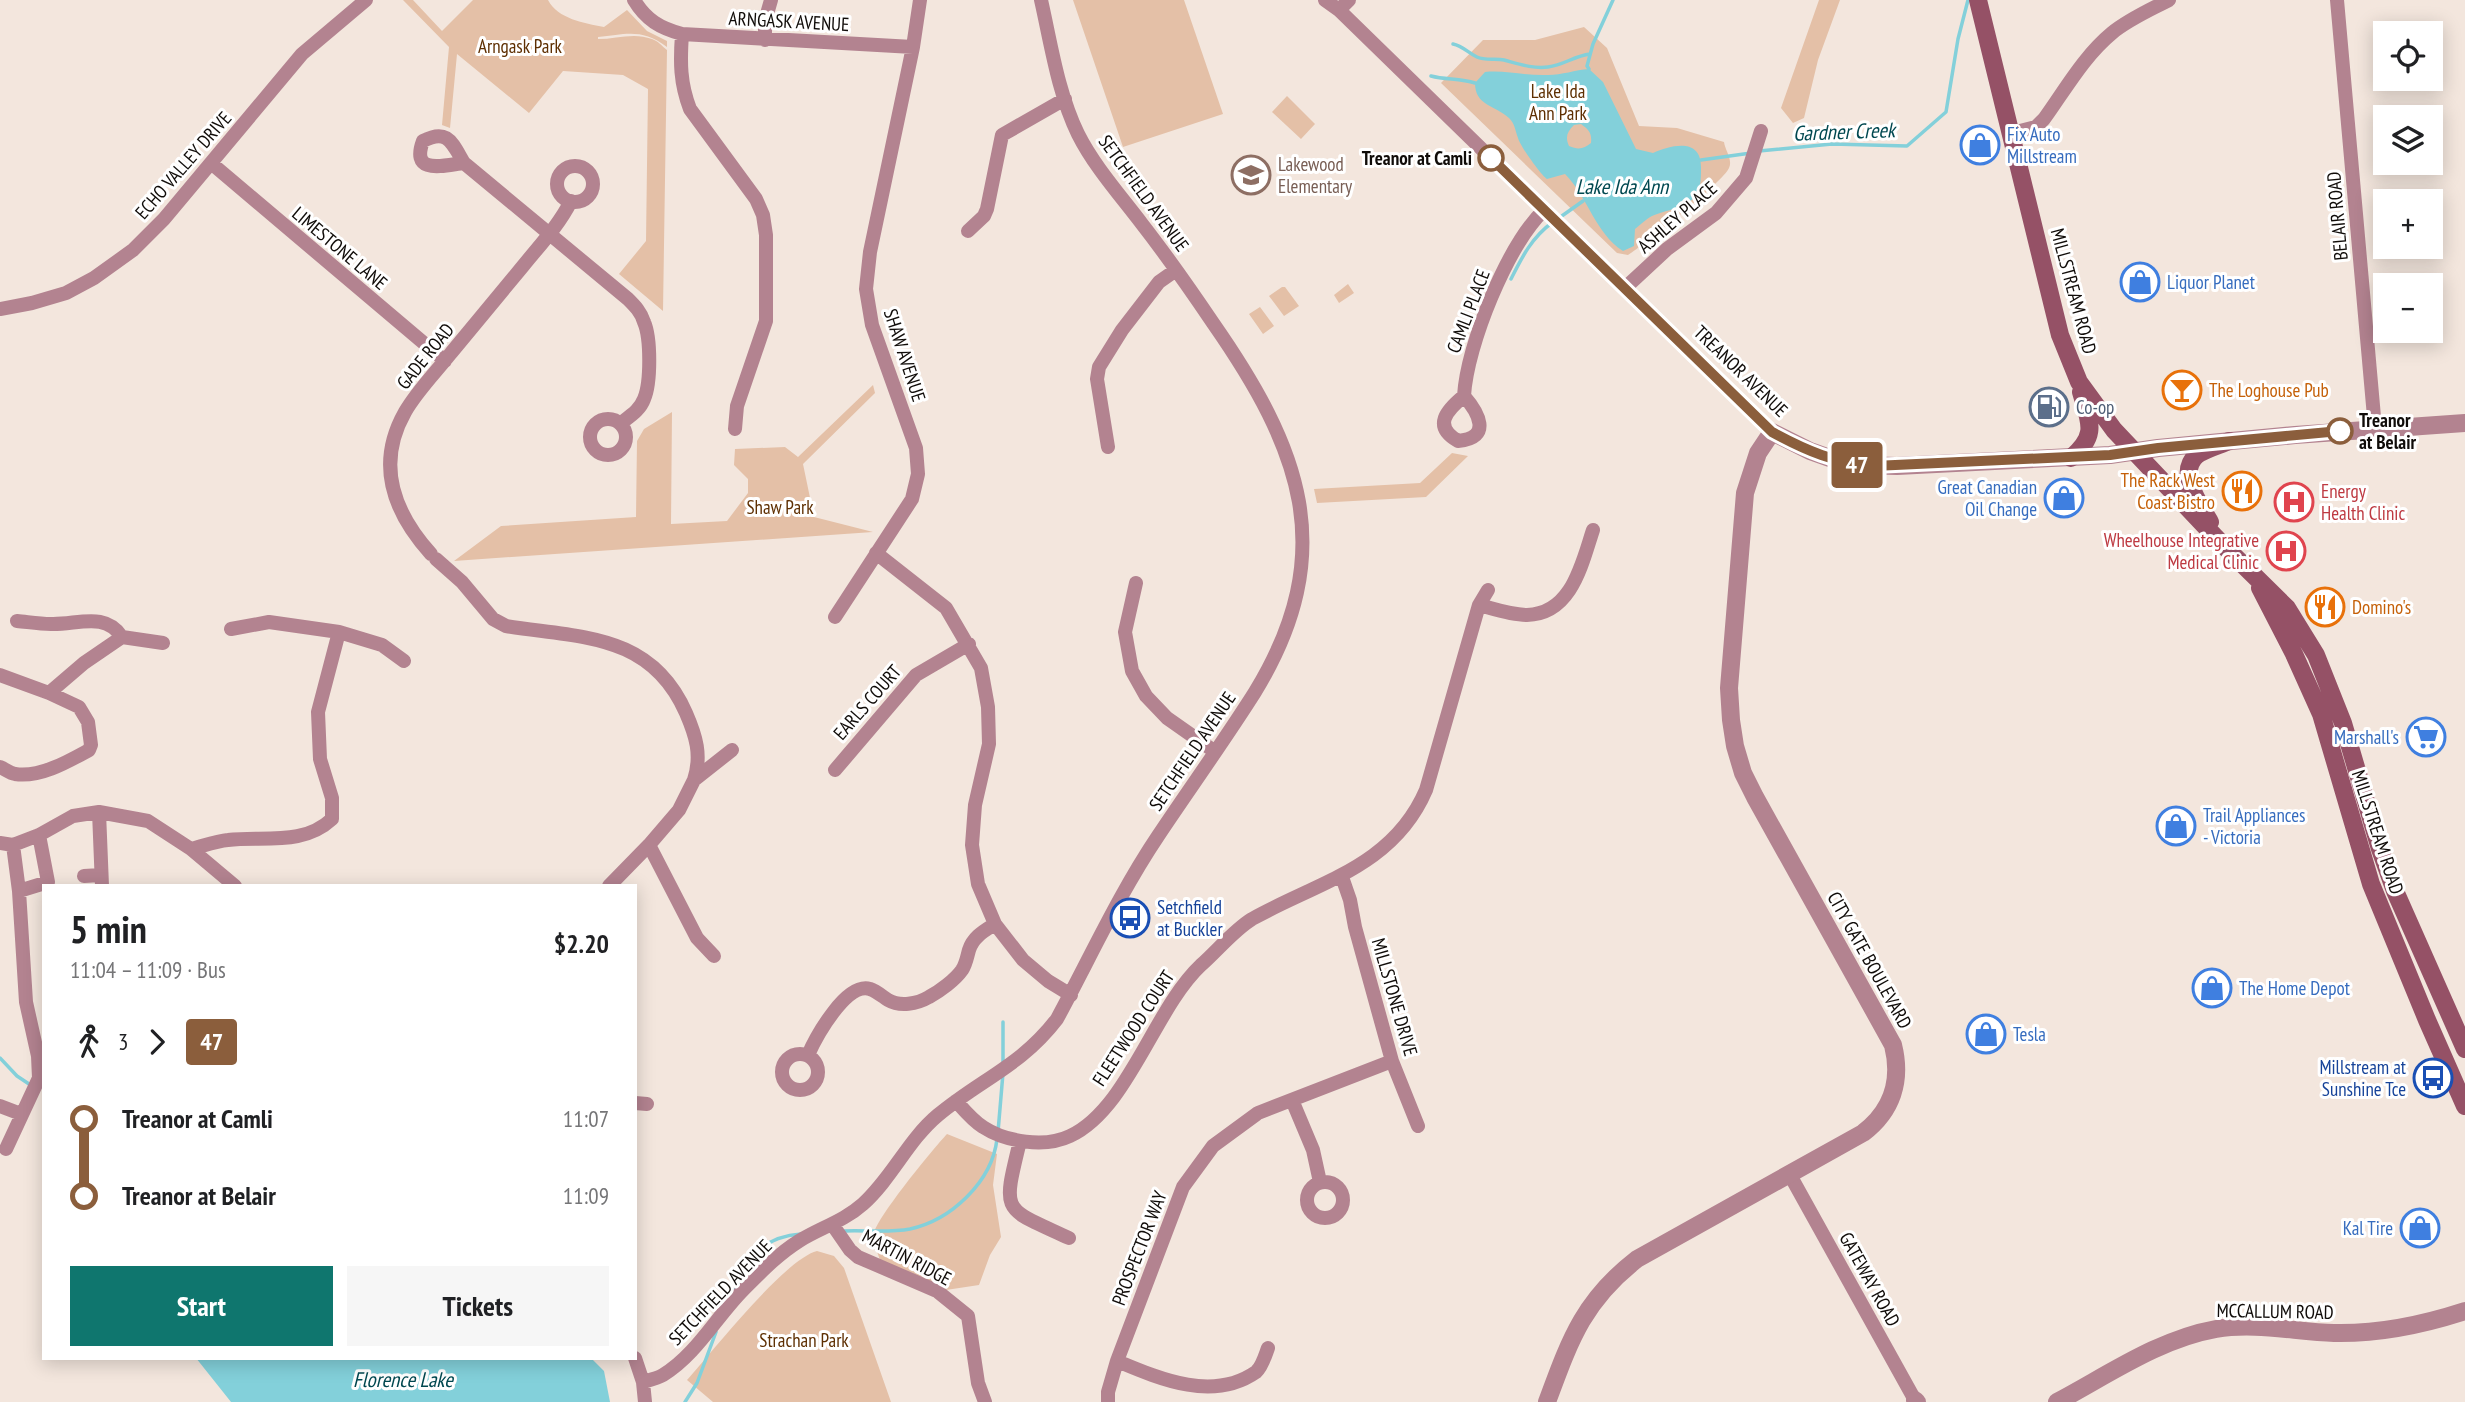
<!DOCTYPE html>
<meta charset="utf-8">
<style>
body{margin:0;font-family:"PT Sans Narrow",sans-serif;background:#f6f6f6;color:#202124;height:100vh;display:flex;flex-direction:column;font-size:26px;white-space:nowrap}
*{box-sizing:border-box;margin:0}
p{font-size:23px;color:#757577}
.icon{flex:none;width:38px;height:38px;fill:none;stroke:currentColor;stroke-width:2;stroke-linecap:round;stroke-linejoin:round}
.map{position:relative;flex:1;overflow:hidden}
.side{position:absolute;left:42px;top:884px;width:595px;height:476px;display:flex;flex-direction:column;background:#fff;border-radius:0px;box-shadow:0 4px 18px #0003}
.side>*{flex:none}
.badge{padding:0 14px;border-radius:5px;font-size:24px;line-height:46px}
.controls{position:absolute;left:2373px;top:21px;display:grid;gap:14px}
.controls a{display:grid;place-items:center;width:70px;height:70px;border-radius:0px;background:#fff;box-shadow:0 4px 18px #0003;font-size:35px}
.map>.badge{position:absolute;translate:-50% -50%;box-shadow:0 0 0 4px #fff}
.legs{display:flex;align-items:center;gap:10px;height:77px;padding:0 28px;font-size:23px}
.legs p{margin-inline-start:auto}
.headline{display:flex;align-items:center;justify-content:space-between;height:119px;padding:0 28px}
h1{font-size:38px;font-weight:800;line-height:52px}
.primary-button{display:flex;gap:14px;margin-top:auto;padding:14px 28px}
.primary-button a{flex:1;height:80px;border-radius:0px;background:#0f766e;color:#fff;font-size:28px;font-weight:800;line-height:80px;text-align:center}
.primary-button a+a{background:#f6f6f6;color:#202124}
ul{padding:0 28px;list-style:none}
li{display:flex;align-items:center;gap:24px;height:77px;font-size:26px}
li i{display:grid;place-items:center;width:10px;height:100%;margin:0 9px;background:currentColor}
li i::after{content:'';width:18px;height:18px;margin:-9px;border:5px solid;border-radius:50%;background:#fff}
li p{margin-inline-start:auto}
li:first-child i{background:linear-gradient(#0000 50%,currentColor 0)}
li:last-child i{background:linear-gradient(currentColor 50%,#0000 0)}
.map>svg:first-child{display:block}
.green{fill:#e4c0a7}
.water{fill:#83d0da;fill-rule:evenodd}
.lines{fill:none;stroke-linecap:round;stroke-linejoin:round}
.stream{stroke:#83d0da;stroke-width:3.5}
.minor{stroke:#b38390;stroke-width:14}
.tertiary{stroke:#b38390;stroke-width:18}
.secondary{stroke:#955166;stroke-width:18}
.line-1-casing{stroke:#fff;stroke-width:16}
.line-1{stroke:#8b5e3c;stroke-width:10}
.stop-1-dot{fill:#fff;stroke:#8b5e3c;stroke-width:3.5}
.labels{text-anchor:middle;stroke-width:6;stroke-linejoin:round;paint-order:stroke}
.street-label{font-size:19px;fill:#100c09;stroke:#fff}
.park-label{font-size:19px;fill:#5e2f02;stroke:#fff}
.shop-label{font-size:19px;fill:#366cbe;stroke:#fff;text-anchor:start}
.stop-label{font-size:19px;font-weight:bold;fill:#100c09;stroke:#fff;text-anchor:end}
.education-label{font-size:19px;fill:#785e54;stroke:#fff;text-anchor:start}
.food-label{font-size:19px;fill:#c56008;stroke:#fff;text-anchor:start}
.service-label{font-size:19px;fill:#4e5e75;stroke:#fff;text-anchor:start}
.health-label{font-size:19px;fill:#be3a42;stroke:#fff;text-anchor:start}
.transit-label{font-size:19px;fill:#164399;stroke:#fff;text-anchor:start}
.water-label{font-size:21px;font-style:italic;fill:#004850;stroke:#fff}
</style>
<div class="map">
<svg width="2465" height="1402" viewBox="0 0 2465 1402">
<rect width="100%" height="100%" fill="#f3e6dd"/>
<path class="green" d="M 403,0 L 413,0 L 442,31 L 473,0 L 548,0 C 558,19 584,23 604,27 L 627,10 L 647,31 L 667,41 L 667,47 C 642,28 626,34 598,37 L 598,39 C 616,39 634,32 652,39 C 658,41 662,46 667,50 L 663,311 L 619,274 L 646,241 L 648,89 L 623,75 L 563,71 L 529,113 L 457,54 L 450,128 L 442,125 L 449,47 Z
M 1073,0 L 1184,0 L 1223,114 L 1123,147 Z
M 1819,0 L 1840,0 L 1818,60 L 1804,118 L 1793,123 L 1781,108 Z
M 1584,27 L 1607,48 L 1639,126 L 1677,128 L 1724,142 C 1725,150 1733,160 1729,168 C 1724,181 1643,246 1628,255 L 1617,253 L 1441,83 L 1483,40 L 1535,40 Z
M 1287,96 L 1315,124 L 1301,139 L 1272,112 Z
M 1348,284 L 1354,293 L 1339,303 L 1334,295 Z
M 1282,287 L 1285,287 L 1299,306 L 1284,316 L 1269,296 Z
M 1260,307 L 1274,326 L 1263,334 L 1249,314 Z
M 873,385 L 875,393 L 803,464 L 814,517 L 873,532 L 454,561 L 501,526 L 636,517 L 637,441 L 644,429 L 672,412 L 671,524 L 727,521 L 748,493 L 748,479 L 734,465 L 735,449 L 785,447 L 798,457 Z
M 1452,453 L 1468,456 L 1426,497 L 1317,503 L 1314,489 L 1420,483 Z
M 947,1134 L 997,1154 L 993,1185 L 1001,1237 L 990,1255 L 979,1285 L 946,1290 L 880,1260 C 877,1251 873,1242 874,1233 C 878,1216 933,1149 947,1134 Z
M 817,1251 L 834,1256 L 844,1268 L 891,1402 L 713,1402 L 687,1380 C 712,1352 785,1259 817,1251 Z"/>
<path class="water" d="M 1589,69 L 1603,82 L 1636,149 L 1653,153 C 1672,145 1702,137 1701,169 C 1701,178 1701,187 1696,195 C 1688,208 1665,210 1652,216 C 1646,219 1640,225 1635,229 L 1634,246 L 1623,251 C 1595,233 1588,197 1565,174 L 1547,179 C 1541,175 1520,146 1518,138 C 1515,130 1515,124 1509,118 C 1495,105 1475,106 1475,83 L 1485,72 C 1506,70 1527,76 1548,75 C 1562,75 1575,70 1589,69 ZM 1581,124 C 1589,130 1592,133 1591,143 C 1584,149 1578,150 1569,146 C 1565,137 1567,132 1574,125 Z
M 196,1358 L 591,1358 L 604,1371 L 610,1402 L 231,1402 Z"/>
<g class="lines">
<path class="stream" d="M 1453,44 C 1463,46 1468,53 1477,57 C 1485,61 1496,58 1504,60 C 1519,64 1533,69 1548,67 C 1564,65 1574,56 1590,54
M 1589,69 L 1587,66 L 1593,44 L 1613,0
M 1431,76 C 1446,80 1460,78 1475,83
M 1759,151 L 1832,144 L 1907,146 L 1946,112 L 1958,39 L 1968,0
M 1701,160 L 1751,153
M 1559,218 L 1583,201
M 1511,279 C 1522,257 1532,237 1553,222
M 1003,1022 L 1003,1065
M 0,1058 L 17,1076 L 32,1086
M 998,1132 L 1003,1073
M 844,1231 C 866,1230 889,1233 910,1229 C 951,1220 992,1182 997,1139
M 735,1290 C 751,1257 761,1237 801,1234
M 685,1402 L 697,1383 L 716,1332"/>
<path class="minor" d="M 634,0 C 646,20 660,28 682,34 L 913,47
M 1325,0 L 1339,10 L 1772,432
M 2337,0 L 2375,428
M 1339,10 L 1349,0
M 682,34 C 680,62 680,83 690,109 L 756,199 L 763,215 L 766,235 L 766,321 L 737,406 L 735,429
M 765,40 L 765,21 L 771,0
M 2012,133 L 2036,127 L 2044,119 C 2065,90 2084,56 2112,33 C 2129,19 2150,10 2169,0
M 211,163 L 445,361
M 464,163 C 445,165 410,176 423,141 C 448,128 452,143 464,163 L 628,299 C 635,306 641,312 644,322 C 651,338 651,383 644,399 C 640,410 630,416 621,423
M557 184a18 18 0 1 1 36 0a18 18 0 1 1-36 0Z
M 968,231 L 984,216 L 987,209 L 1002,135 L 1065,99
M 1625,288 L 1667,249 L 1716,213 L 1746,178 L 1761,131
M 0,309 L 32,303 L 66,293 L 94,278 L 133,250 L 164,219 L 302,54 L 366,0
M 1464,396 C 1447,410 1432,426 1458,441 C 1493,438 1478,412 1464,396 C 1467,345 1507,246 1544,210
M590 437a18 18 0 1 1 36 0a18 18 0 1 1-36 0Z
M 1108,447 L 1097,379 L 1099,367 L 1122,330 L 1159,282 L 1176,270
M 876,553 L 946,608 L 981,668 L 988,707 L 989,744 L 975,805 L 972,845 L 978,884 L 995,924 L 1023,960 L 1048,981 L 1071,995
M 431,554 C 394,513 375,465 405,412 C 417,391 436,372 451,353 C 475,324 499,295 523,266 C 540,245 559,225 571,201
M 436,559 L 462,582 L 493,619 L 506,626 C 581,638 651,633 686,713 C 696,736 702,755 694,780
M 1136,583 L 1125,632 L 1132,671 L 1146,696 L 1167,718 L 1214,751
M 1479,605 C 1494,609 1511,615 1527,615 C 1572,614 1582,563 1593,530
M 835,617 L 912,499 L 918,474 L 916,448 L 872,325 L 866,289 L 870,252 L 913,47 L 920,0
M 17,621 C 28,622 39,624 51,624 C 77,625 105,611 122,637 L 84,663 L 49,693
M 231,629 L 269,622 L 339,632 L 382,645 L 404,661
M 122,637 L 163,643
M 0,675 L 49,693 L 79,707 L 88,722 L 91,745 L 89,750 C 69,761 40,778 15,774 C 10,773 5,769 0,767
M 835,770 L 916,675 L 969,644
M 99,812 L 102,886
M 0,843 L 13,845 L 39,835 L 73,816 L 99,812 L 148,821 L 191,849 L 235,886
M 649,845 L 697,938 L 714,956
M 191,849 C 203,846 216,841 228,840 C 265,836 303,846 332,819 L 332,798 L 320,759 L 318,712 L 339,632
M 84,876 L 101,875
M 1342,877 L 1350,900 L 1355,927 L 1392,1061 L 1418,1126
M 609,886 L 649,845 L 679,810 L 694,780 L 732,750
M 19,891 L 48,882 L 39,835
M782 1072a18 18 0 1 1 36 0a18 18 0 1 1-36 0Z
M 808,1055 C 816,1037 846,982 870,989 C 876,991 882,996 888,1000 C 900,1007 917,1004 929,997 C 940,991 955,980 962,970 C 966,964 967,957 969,950 C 973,937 984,931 995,924
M 1292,1100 L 1313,1150 L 1320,1182
M 956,1101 C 964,1110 973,1121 983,1127 C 1006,1142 1045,1148 1070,1136 C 1128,1109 1154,1009 1201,965 C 1217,951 1234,930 1252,919 C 1318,882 1393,867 1426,790 L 1479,605 L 1488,590
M 635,1103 L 647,1104
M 0,1106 L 21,1114
M 1020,1141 C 1002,1215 1002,1207 1069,1238
M 6,1149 L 39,1078 L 38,1056 L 26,1002 L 19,891 L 13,845
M 1790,1175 L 1916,1402
M1307 1200a18 18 0 1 1 36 0a18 18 0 1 1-36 0Z
M 832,1224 L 850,1250 L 858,1257 L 937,1291 L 968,1316 L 978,1383 L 985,1402
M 635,1358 L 643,1382 L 645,1402
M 1117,1361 C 1160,1379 1213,1402 1256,1372 C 1262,1367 1265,1356 1268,1348
M 643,1382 C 650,1380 658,1378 663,1375 C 696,1355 717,1316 743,1290 C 761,1272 777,1255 799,1241 C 820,1228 844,1221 863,1204 C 892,1178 908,1140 938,1115 C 981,1079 1021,1066 1057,1019 C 1090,958 1119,894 1158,836 C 1190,788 1224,741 1255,692 C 1341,551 1300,448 1213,323 C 1190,289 1167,256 1142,224 C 1120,195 1094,166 1078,134 C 1058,93 1051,44 1041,0
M 1108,1402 L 1108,1392 L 1117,1361 L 1183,1187 L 1213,1146 L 1258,1113 L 1392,1061"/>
<path class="tertiary" d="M 1915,1400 L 1917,1402
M 1547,1402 C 1570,1340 1583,1301 1637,1259 L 1863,1133 C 1892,1111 1902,1081 1893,1045 L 1755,797 L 1743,773 L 1735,746 L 1731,720 L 1729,688 L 1745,493 L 1758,453 L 1772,432 L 1810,451 L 1841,462 L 1858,465 L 1897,466 L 2110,455 L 2158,448 L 2295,435 L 2465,423
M 2057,1402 C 2108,1375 2159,1339 2216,1329 C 2255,1322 2296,1332 2334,1333 C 2380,1334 2422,1325 2465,1311"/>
<path class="secondary" d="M 1978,0 L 2060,335 L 2079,382 L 2114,430 L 2221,543 L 2287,608 L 2316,655 L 2343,723 L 2380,849 L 2395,891 L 2465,1049
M 2071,458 C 2098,435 2090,423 2081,392
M 2210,522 C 2200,504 2176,473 2197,455 C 2205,449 2220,445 2229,441
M 2260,588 L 2294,654 L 2321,714 L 2371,884 L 2427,1020 L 2465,1106"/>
</g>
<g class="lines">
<defs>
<path id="line-1" d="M 1491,158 L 1772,432 C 1805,450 1837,464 1874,466 L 2110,455 L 2158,448 L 2340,431"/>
</defs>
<use href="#line-1" class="line-1-casing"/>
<use href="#line-1" class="line-1"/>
</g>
<defs>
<symbol id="shop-ring" viewBox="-11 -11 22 22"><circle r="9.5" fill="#fff" stroke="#3f7fe0" stroke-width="1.5"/><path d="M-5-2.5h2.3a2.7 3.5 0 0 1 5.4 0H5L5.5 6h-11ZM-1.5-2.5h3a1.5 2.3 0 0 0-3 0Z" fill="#3f7fe0"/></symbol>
<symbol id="school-ring" viewBox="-11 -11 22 22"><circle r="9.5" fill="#fff" stroke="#8d6e63" stroke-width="1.5"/><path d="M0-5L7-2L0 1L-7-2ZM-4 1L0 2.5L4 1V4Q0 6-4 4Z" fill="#8d6e63"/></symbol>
<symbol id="bar-ring" viewBox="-11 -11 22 22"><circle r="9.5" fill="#fff" stroke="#e8710a" stroke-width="1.5"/><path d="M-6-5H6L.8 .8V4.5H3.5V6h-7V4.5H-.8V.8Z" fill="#e8710a"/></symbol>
<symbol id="fuel-ring" viewBox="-11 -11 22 22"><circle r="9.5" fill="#fff" stroke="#5c6f8a" stroke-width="1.5"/><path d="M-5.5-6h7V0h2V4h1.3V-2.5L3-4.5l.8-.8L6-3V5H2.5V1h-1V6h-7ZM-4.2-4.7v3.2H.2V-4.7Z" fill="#5c6f8a"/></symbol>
<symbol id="restaurant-ring" viewBox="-11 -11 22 22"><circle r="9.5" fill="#fff" stroke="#e8710a" stroke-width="1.5"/><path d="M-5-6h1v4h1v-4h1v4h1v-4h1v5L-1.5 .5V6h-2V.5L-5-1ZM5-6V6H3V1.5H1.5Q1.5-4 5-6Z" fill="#e8710a"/></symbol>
<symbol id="hospital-ring" viewBox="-11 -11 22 22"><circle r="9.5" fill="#fff" stroke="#e0444e" stroke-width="1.5"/><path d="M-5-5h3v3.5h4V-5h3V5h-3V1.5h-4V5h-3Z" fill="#e0444e"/></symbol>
<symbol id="supermarket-ring" viewBox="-11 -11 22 22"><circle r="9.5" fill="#fff" stroke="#3f7fe0" stroke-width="1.5"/><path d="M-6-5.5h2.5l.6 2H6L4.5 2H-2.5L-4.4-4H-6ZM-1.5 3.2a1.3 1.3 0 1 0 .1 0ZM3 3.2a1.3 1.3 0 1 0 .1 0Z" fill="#3f7fe0"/></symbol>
<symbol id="bus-ring" viewBox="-11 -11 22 22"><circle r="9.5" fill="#fff" stroke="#1a4fb4" stroke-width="1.5"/><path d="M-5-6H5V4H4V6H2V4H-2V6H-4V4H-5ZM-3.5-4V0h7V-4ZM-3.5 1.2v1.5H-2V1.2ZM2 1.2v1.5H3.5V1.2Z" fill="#1a4fb4"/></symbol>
</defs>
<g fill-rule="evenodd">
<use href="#shop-ring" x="1958" y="123" width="44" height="44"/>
<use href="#school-ring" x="1229" y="153" width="44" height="44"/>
<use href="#shop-ring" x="2118" y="260" width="44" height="44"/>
<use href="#bar-ring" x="2160" y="368" width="44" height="44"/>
<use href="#fuel-ring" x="2027" y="385" width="44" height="44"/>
<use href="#restaurant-ring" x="2220" y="469" width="44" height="44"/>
<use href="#shop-ring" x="2042" y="476" width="44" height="44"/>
<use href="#hospital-ring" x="2272" y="480" width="44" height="44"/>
<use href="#hospital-ring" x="2264" y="529" width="44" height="44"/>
<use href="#restaurant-ring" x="2303" y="585" width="44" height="44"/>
<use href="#supermarket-ring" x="2404" y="715" width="44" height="44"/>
<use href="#shop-ring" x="2154" y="804" width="44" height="44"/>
<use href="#bus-ring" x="1108" y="896" width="44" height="44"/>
<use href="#shop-ring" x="2190" y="966" width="44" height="44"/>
<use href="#shop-ring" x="1964" y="1012" width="44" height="44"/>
<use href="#bus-ring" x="2411" y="1056" width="44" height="44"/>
<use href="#shop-ring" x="2398" y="1206" width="44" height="44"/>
</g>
<g class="stop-1-dot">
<circle cx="1491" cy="158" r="12"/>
<circle cx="2340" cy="431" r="12"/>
</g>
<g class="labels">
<g class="street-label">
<text transform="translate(789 21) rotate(3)" y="7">ARNGASK AVENUE</text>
<text transform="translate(183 165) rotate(-49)" y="7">ECHO VALLEY DRIVE</text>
<text transform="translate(1144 193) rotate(54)" y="7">SETCHFIELD AVENUE</text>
<text transform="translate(2337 216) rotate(-95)" y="7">BELAIR ROAD</text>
<text transform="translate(1677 217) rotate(-41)" y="7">ASHLEY PLACE</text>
<text transform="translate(340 248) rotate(40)" y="7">LIMESTONE LANE</text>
<text transform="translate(2074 291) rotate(75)" y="7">MILLSTREAM ROAD</text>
<text transform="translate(1468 311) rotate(-69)" y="7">CAMLI PLACE</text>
<text transform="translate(905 355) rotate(72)" y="7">SHAW AVENUE</text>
<text transform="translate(425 356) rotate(-51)" y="7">GADE ROAD</text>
<text transform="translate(1741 371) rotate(44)" y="7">TREANOR AVENUE</text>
<text transform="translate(867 702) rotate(-49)" y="7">EARLS COURT</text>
<text transform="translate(1192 751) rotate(-56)" y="7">SETCHFIELD AVENUE</text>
<text transform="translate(2378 832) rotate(72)" y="7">MILLSTREAM ROAD</text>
<text transform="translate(1870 960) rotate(61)" y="7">CITY GATE BOULEVARD</text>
<text transform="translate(1395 997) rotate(74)" y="7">MILLSTONE DRIVE</text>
<text transform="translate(1133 1028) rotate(-57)" y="7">FLEETWOOD COURT</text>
<text transform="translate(1139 1248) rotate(-69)" y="7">PROSPECTOR WAY</text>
<text transform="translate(907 1257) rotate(28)" y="7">MARTIN RIDGE</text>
<text transform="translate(1870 1279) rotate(61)" y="7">GATEWAY ROAD</text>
<text transform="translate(720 1292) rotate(-46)" y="7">SETCHFIELD AVENUE</text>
<text transform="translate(2275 1311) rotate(1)" y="7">MCCALLUM ROAD</text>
</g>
<g class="park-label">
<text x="520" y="53">Arngask Park</text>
<text x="1558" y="98">Lake Ida<tspan x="1558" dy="22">Ann Park</tspan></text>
<text x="780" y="514">Shaw Park</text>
<text x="804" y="1347">Strachan Park</text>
</g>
<g class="shop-label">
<text x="2007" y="141">Fix Auto<tspan x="2007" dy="22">Millstream</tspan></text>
<text x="2167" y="289">Liquor Planet</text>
<text x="2037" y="494" text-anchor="end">Great Canadian<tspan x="2037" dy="22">Oil Change</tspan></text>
<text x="2399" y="744" text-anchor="end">Marshall's</text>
<text x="2203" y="822">Trail Appliances<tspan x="2203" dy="22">- Victoria</tspan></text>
<text x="2239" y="995">The Home Depot</text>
<text x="2013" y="1041">Tesla</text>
<text x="2393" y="1235" text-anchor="end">Kal Tire</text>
</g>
<g class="stop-label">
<text x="1472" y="165">Treanor at Camli</text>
<text x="2359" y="427" text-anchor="start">Treanor<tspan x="2359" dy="22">at Belair</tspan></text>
</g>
<g class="education-label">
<text x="1278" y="171">Lakewood<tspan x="1278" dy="22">Elementary</tspan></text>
</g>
<g class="food-label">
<text x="2209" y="397">The Loghouse Pub</text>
<text x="2215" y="487" text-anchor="end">The Rack West<tspan x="2215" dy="22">Coast Bistro</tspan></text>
<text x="2352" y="614">Domino's</text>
</g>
<g class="service-label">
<text x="2076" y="414">Co-op</text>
</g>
<g class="health-label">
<text x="2321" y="498">Energy<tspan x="2321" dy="22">Health Clinic</tspan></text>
<text x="2259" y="547" text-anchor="end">Wheelhouse Integrative<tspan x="2259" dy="22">Medical Clinic</tspan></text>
</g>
<g class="transit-label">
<text x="1157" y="914">Setchfield<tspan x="1157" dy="22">at Buckler</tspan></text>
<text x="2406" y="1074" text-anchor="end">Millstream at<tspan x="2406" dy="22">Sunshine Tce</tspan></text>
</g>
<g class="water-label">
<text transform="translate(1844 132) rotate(-2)" y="7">Gardner Creek</text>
<text x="1622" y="194">Lake Ida Ann</text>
<text x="403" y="1387">Florence Lake</text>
</g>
</g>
</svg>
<div class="controls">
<a><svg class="icon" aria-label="locate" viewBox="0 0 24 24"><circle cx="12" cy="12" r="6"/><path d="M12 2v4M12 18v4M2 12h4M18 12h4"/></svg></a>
<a><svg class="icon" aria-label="layers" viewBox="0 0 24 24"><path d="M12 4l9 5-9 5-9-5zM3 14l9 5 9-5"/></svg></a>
<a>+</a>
<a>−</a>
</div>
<b class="badge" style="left:1857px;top:465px;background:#8b5e3c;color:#fff">47</b>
<section class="side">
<div class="headline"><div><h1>5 min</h1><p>11:04 – 11:09 · Bus</p></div><b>$2.20</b></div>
<div class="legs"><svg class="icon" aria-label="walk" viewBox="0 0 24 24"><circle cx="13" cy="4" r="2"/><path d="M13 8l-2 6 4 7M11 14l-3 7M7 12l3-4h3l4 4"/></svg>3<svg class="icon" aria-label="forward" viewBox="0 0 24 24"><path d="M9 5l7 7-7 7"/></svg><b class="badge" style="background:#8b5e3c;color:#fff">47</b></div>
<ul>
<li><i style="color:#8b5e3c"></i><b>Treanor at Camli</b><p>11:07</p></li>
<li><i style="color:#8b5e3c"></i><b>Treanor at Belair</b><p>11:09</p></li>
</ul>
<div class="primary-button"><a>Start</a><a>Tickets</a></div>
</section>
</div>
